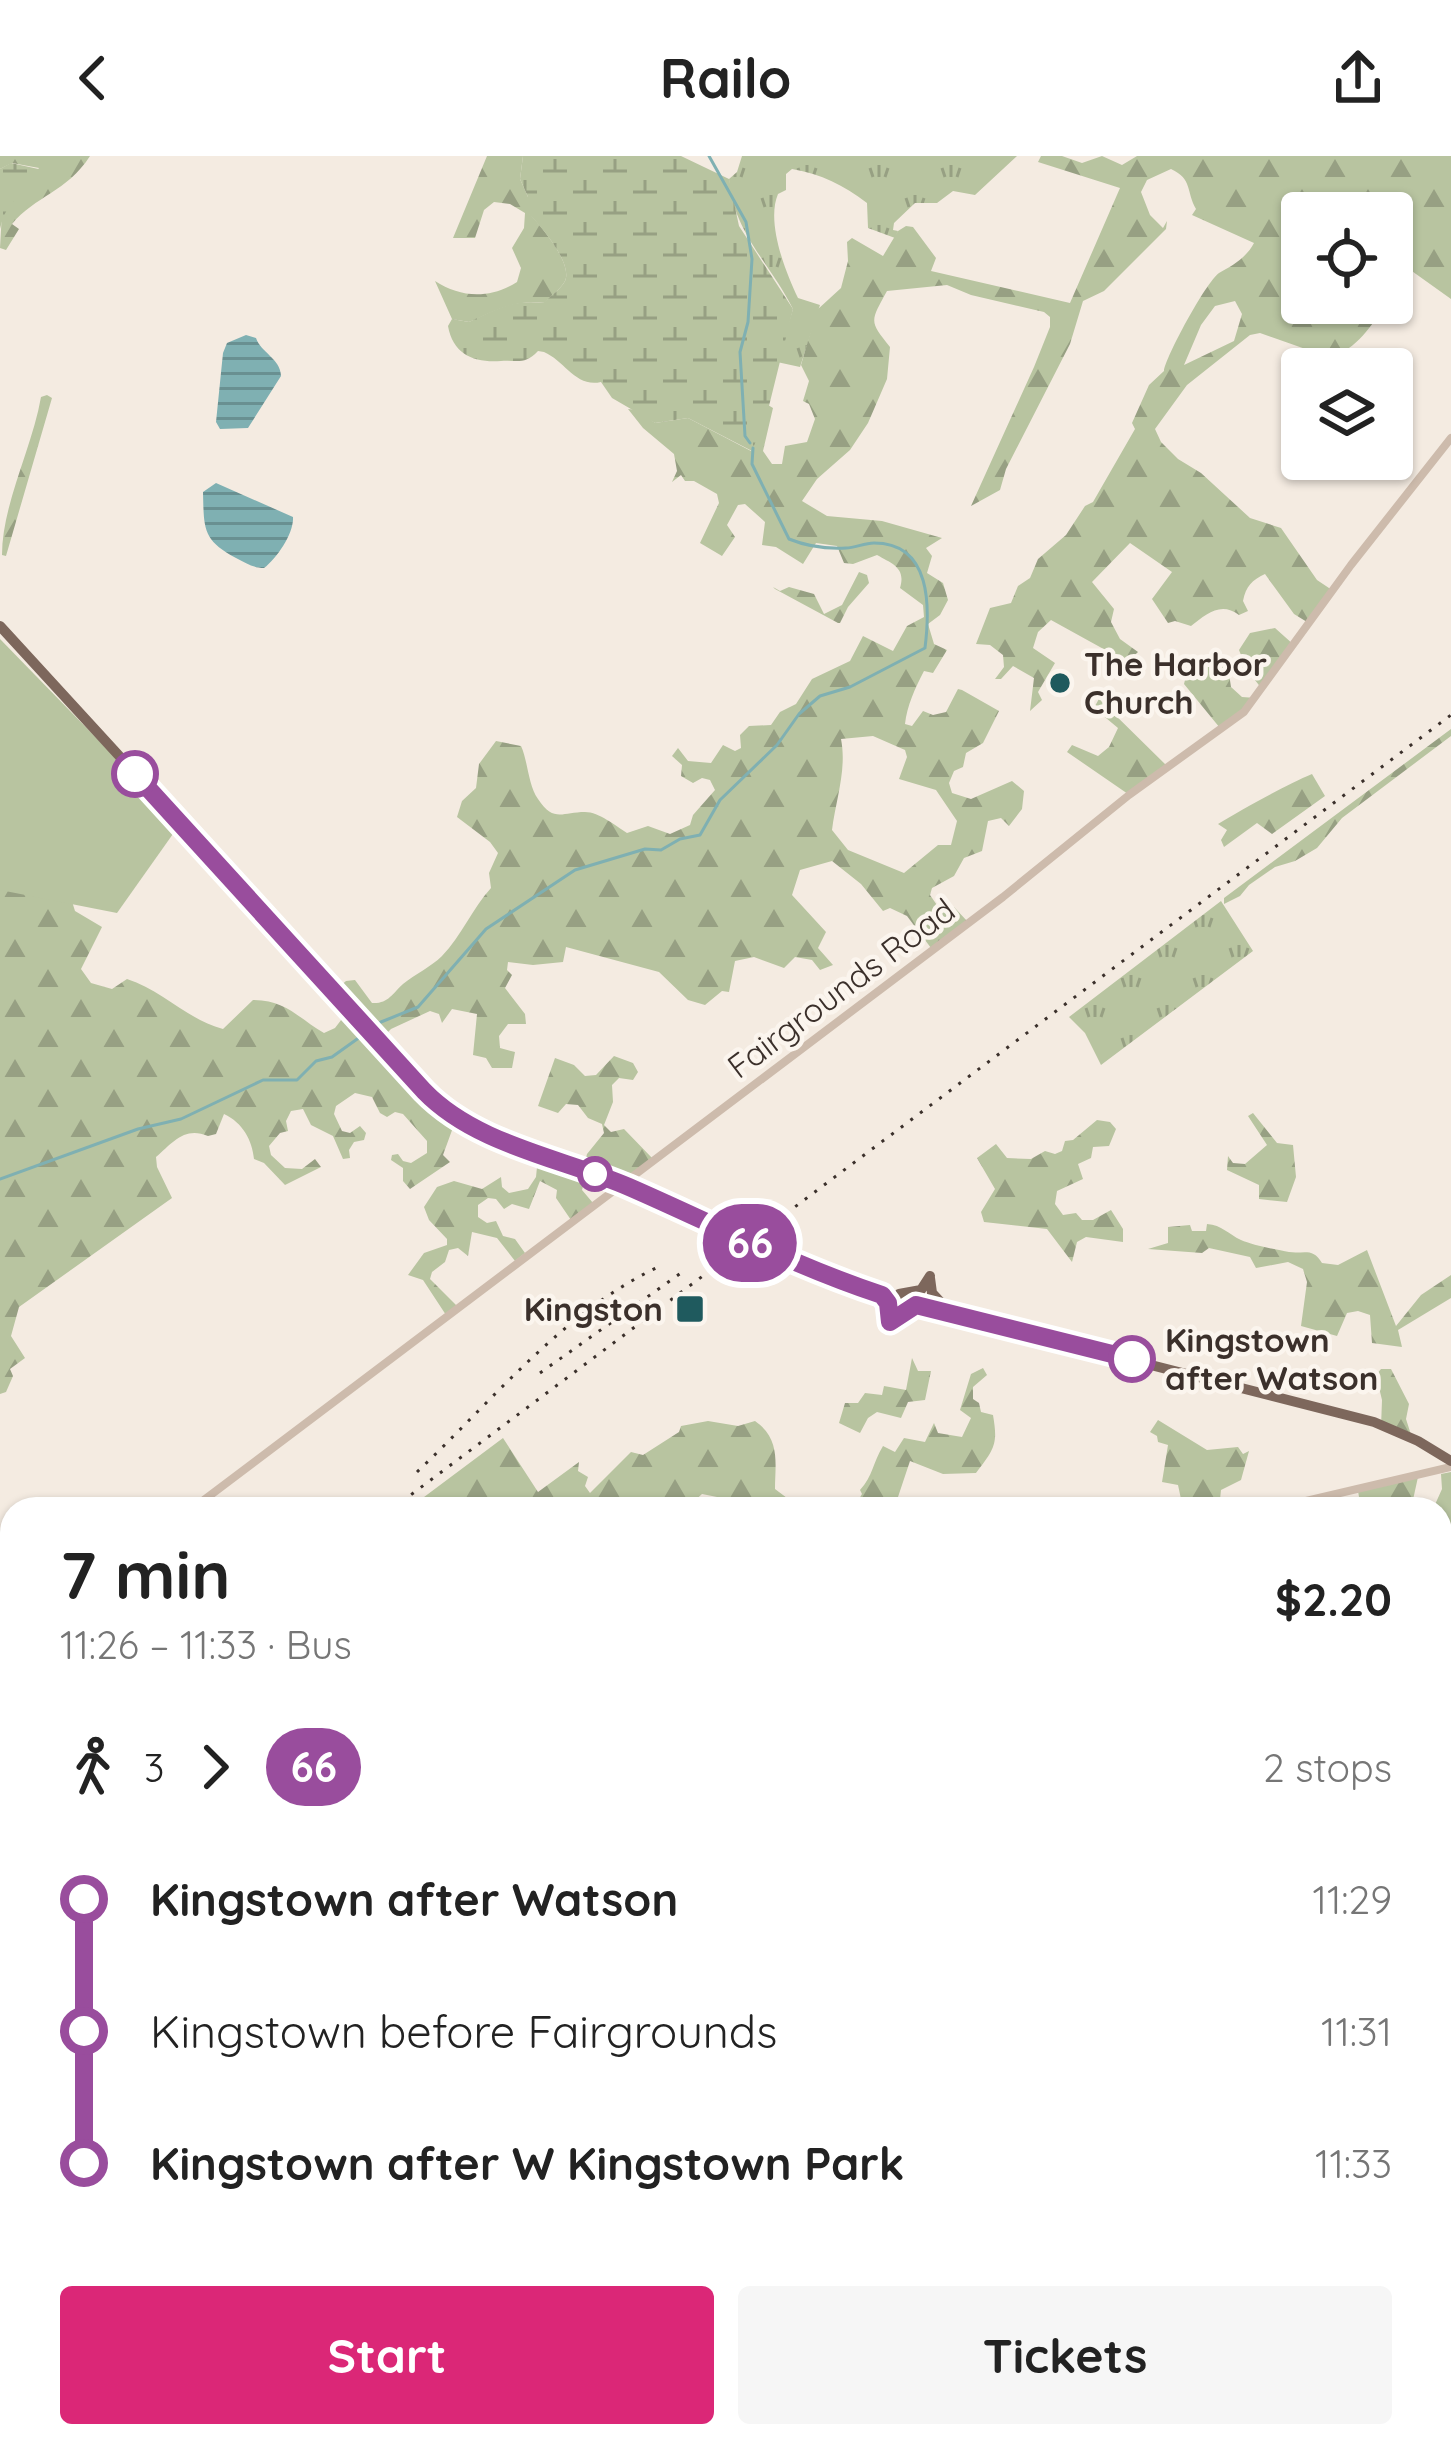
<!DOCTYPE html>
<meta charset="utf-8">
<style>
body{margin:0;font-family:Quicksand,sans-serif;background:#f6f6f6;color:#222;height:100vh;display:flex;flex-direction:column;font-size:45px;white-space:nowrap}
*{box-sizing:border-box;margin:0}
p{font-size:39px;color:#767676}
.icon{flex:none;width:66px;height:66px;fill:none;stroke:currentColor;stroke-width:2;stroke-linecap:round;stroke-linejoin:round}
.map{position:relative;flex:1;overflow:hidden}
.drawer{position:absolute;left:0px;top:1341px;width:1452px;height:951px;display:flex;flex-direction:column;background:#fff;border-radius:36px 36px 0 0;box-shadow:0 3px 9px #0004}
.drawer>*{flex:none}
.badge{padding:0 24px;border-radius:39px;font-size:42px;line-height:78px}
.controls{position:absolute;left:1281px;top:36px;display:grid;gap:24px}
.controls a{display:grid;place-items:center;width:132px;height:132px;border-radius:12px;background:#fff;box-shadow:0 3px 9px #0004;font-size:60px}
.map>.badge{position:absolute;translate:-50% -50%;box-shadow:0 0 0 6px #fff}
.legs{display:flex;align-items:center;gap:18px;height:132px;padding:0 60px;font-size:39px}
.legs p{margin-inline-start:auto}
.headline{display:flex;align-items:center;justify-content:space-between;height:204px;padding:0 60px}
h1{font-size:66px;font-weight:700;line-height:90px}
.primary-button{display:flex;gap:24px;margin-top:auto;padding:24px 60px}
.primary-button a{flex:1;height:138px;border-radius:12px;background:#db2777;color:#fff;font-size:48px;font-weight:700;line-height:138px;text-align:center}
.primary-button a+a{background:#f6f6f6;color:#222}
ul{padding:0 60px;list-style:none}
li{display:flex;align-items:center;gap:42px;height:132px;font-size:45px}
li i{display:grid;place-items:center;width:18px;height:100%;margin:0 15px;background:currentColor}
li i::after{content:'';width:30px;height:30px;margin:-15px;border:9px solid;border-radius:50%;background:#fff}
li p{margin-inline-start:auto}
li:first-child i{background:linear-gradient(#0000 50%,currentColor 0)}
li:last-child i{background:linear-gradient(currentColor 50%,#0000 0)}
header{display:flex;justify-content:space-between;align-items:center;height:156px;padding:0 60px;background:#fff;font-size:54px;font-weight:700}
.map>svg:first-child{display:block}
.grass{fill:url(#grass-tufts)}
.forest{fill:url(#forest-firs);fill-rule:evenodd}
.wetland{fill:url(#wetland-marsh)}
.green{fill:#b8c4a0}
.water{fill:url(#water-rules)}
.lines{fill:none;stroke-linecap:round;stroke-linejoin:round}
.stream{stroke:#7fb0b2;stroke-width:3}
.river{stroke:#7fb0b2;stroke-width:12}
.tertiary{stroke:#cdbbac;stroke-width:8}
.secondary{stroke:#a18a7d;stroke-width:9}
.primary{stroke:#7d675c;stroke-width:10}
.rail{stroke:#3b302b;stroke-width:3;stroke-dasharray:3 9;stroke-linecap:butt}
.primary-bridge{stroke:#7d675c;stroke-width:10}
.line-1-casing{stroke:#fff;stroke-width:27}
.line-1{stroke:#994d9d;stroke-width:18}
.poi-dot{fill:#1f5a5e;stroke:#fbf5ee;stroke-width:4.5}
.stop-1-dot{fill:#fff;stroke:#994d9d;stroke-width:6}
.labels{text-anchor:middle;stroke-width:9;stroke-linejoin:round;paint-order:stroke}
.poi-label{font-size:33px;font-weight:bold;fill:#3b302b;stroke:#fbf5ee;text-anchor:start}
.street-label{font-size:33px;fill:#3b302b;stroke:#fbf5ee}
.stop-label{font-size:33px;font-weight:bold;fill:#3b302b;stroke:#fbf5ee;text-anchor:start}
</style>
<header><svg class="icon" aria-label="back" viewBox="0 0 24 24"><path d="M15 5l-7 7 7 7"/></svg>Railo<svg class="icon" aria-label="share" viewBox="0 0 24 24"><path d="M12 15V3M7 8l5-5 5 5M5 13v7h14v-7"/></svg></header>
<div class="map">
<svg width="1451" height="2291" viewBox="0 0 1451 2291">
<defs>
<pattern id="grass-tufts" width="24" height="20" patternUnits="userSpaceOnUse" patternTransform="scale(3)"><rect width="24" height="20" fill="#b8c4a0"/><path d="M3 7l-1-3M5 7V3M7 7l1-3M15 17l-1-3M17 17v-4M19 17l1-3" fill="none" stroke="#97a083"/></pattern>
<pattern id="forest-firs" width="22" height="20" patternUnits="userSpaceOnUse" patternTransform="scale(3)"><rect width="22" height="20" fill="#b8c4a0"/><path d="M5 1l3.5 6h-7zM16 11l3.5 6h-7z" fill="#97a083"/></pattern>
<pattern id="wetland-marsh" width="20" height="14" patternUnits="userSpaceOnUse" patternTransform="scale(3)"><rect width="20" height="14" fill="#b8c4a0"/><path d="M1 5h8M5 5V1M11 12h8M15 12V8" fill="none" stroke="#97a083"/></pattern>
<pattern id="water-rules" width="6" height="5" patternUnits="userSpaceOnUse" patternTransform="scale(3)"><rect width="6" height="5" fill="#7fb0b2"/><path d="M0 2.5h6" fill="none" stroke="#699091"/></pattern>
</defs>
<rect width="100%" height="100%" fill="#f4ebe1"/>
<path class="grass" d="M 742,0 L 1017,0 L 975,39 L 953,35 L 937,47 L 915,47 L 894,67 L 893,74 L 898,75 L 895,82 L 868,72 L 867,47 C 843,29 822,18 792,13 L 786,18 L 786,34 L 778,38 C 766,66 785,115 798,142 L 820,149 L 800,211 L 777,206 L 793,153 C 770,107 733,76 729,23 L 737,16 Z
M 1221,745 L 1253,795 L 1101,909 L 1085,877 L 1069,861 Z
M 0,1773 L 12,1774 L 12,1860 L 5,1875 L 12,1892 L 12,1920 L 0,1931 Z"/>
<path class="forest" d="M 0,0 L 90,0 C 67,36 35,40 12,68 L 19,73 L 6,94 L 0,92 L 2,56 L 39,12 L 12,7 L 0,13 Z
M 487,0 L 523,0 L 520,23 L 528,41 L 528,56 C 540,69 573,107 565,125 C 561,133 550,140 545,147 C 514,143 495,155 469,166 L 452,163 L 435,125 C 460,141 488,144 517,126 L 521,112 L 512,92 L 524,72 L 525,57 L 510,48 L 494,46 L 484,54 L 475,82 L 453,82 Z
M 1041,0 L 1062,0 L 1082,7 L 1102,0 L 1122,9 L 1137,0 L 1451,0 L 1451,143 L 1409,113 L 1392,136 L 1392,57 L 1302,57 L 1302,147 L 1384,147 C 1373,171 1356,192 1331,202 L 1260,177 L 1250,179 L 1187,229 L 1155,273 L 1161,286 L 1178,303 L 1201,317 L 1250,362 L 1281,372 L 1317,424 L 1332,434 L 1307,466 L 1294,458 L 1265,418 C 1252,424 1246,430 1243,445 L 1248,455 L 1239,459 C 1221,445 1206,458 1191,470 L 1175,465 L 1168,467 L 1152,443 L 1172,416 L 1130,387 L 1092,426 L 1114,453 L 1111,466 L 1120,483 L 1138,496 L 1111,522 L 1120,507 L 1118,501 L 1051,464 L 1038,476 L 1033,492 L 1055,507 L 1038,536 L 1042,544 L 1030,555 L 1034,522 L 1013,510 L 1001,523 L 995,523 L 1004,511 L 1003,499 L 990,489 L 976,488 L 990,452 L 1011,447 L 1018,430 L 1030,422 L 1038,403 L 1066,379 L 1085,350 L 1093,346 L 1135,273 L 1132,267 L 1149,229 L 1164,215 C 1165,202 1206,126 1219,117 C 1232,110 1247,101 1254,87 L 1192,59 L 1196,53 C 1186,36 1193,23 1171,13 L 1147,24 L 1141,36 L 1150,59 L 1163,72 L 1167,65 L 1166,73 L 1104,135 L 1083,145 L 1070,188 L 1006,313 L 1000,334 L 971,350 L 1034,211 L 1050,171 L 1050,161 L 1044,156 L 971,139 L 947,129 L 887,135 C 870,166 869,165 890,191 L 887,223 L 868,267 L 850,294 L 817,323 L 802,345 L 827,360 L 882,365 L 942,382 L 926,392 L 932,400 L 927,417 L 943,427 L 948,444 L 940,459 L 928,468 L 934,488 L 947,494 L 933,517 L 924,515 C 915,532 907,550 905,568 L 912,570 L 923,555 L 933,559 L 946,556 L 958,533 L 962,534 L 999,555 L 983,587 L 966,597 L 963,611 L 954,615 L 949,627 L 952,637 L 971,643 L 1012,625 L 1024,635 L 1022,653 L 1009,670 L 1001,662 L 988,665 L 982,695 L 964,702 L 954,720 L 932,732 L 930,739 L 939,752 L 946,755 L 954,751 L 967,765 L 931,792 L 907,760 L 890,752 L 883,755 L 861,728 L 832,705 L 800,714 L 792,739 L 826,776 L 818,792 L 833,809 L 820,814 L 812,804 L 795,801 L 784,812 L 754,801 L 735,805 L 729,836 L 722,835 L 705,849 L 688,844 L 659,816 L 566,791 L 563,806 L 533,809 L 508,806 L 507,814 L 512,819 L 505,832 L 525,858 L 526,868 L 508,868 L 499,880 L 500,892 L 515,896 L 512,912 L 492,912 L 486,902 L 473,899 L 477,858 L 452,853 L 442,867 L 439,858 L 430,855 L 391,873 L 378,886 L 455,966 L 443,999 L 450,1006 L 410,1033 L 403,1025 L 403,1012 L 391,1004 L 392,999 L 398,998 L 403,1005 L 411,1007 L 427,997 L 427,985 L 403,958 L 395,956 L 387,961 L 380,957 L 372,941 L 355,937 L 336,950 L 334,958 L 342,975 L 350,977 L 360,970 L 366,977 L 364,984 L 354,986 L 349,994 L 350,1002 L 343,1003 L 333,980 L 311,969 L 303,953 L 291,955 L 286,965 L 288,975 L 280,977 L 269,990 L 271,999 L 285,1012 L 302,1013 L 315,1003 L 321,1011 L 285,1029 L 264,1007 L 254,1003 C 252,984 243,967 224,958 L 216,978 L 208,980 C 185,970 173,986 156,1001 L 157,1011 L 172,1042 L 19,1151 L 11,1180 L 25,1202 L 10,1213 L 13,1220 L 6,1236 L 0,1238 L 0,716 L 70,739 L 75,755 L 102,771 L 81,813 L 91,827 L 112,833 L 127,823 C 162,834 188,864 223,873 L 253,844 C 286,844 298,862 324,877 L 335,872 L 348,855 L 333,836 L 346,825 L 355,824 L 372,847 C 388,848 392,838 403,828 C 415,818 431,811 442,800 C 462,779 472,753 491,732 L 489,717 L 498,697 L 490,686 L 457,661 L 462,645 L 476,632 L 479,608 L 496,585 L 521,590 C 528,605 528,629 538,643 C 554,667 562,656 585,656 C 599,656 616,670 627,677 L 648,670 L 670,678 L 690,669 L 693,659 L 715,634 L 710,624 L 702,622 L 693,627 L 681,620 L 682,609 L 672,600 L 678,592 L 688,605 L 711,607 L 723,589 L 735,595 L 741,592 L 740,579 L 749,570 L 771,569 L 780,556 L 796,548 L 812,523 L 850,505 L 863,480 L 893,495 L 907,470 L 924,461 L 923,449 L 900,432 C 906,412 893,408 877,399 L 853,408 L 844,407 L 837,390 L 816,387 L 803,408 L 776,391 L 762,389 L 765,366 L 745,348 L 738,349 L 727,369 L 735,381 L 722,400 L 700,387 L 719,347 L 717,338 L 694,325 L 685,325 L 681,319 L 672,326 L 677,315 L 674,298 L 643,272 L 628,253 L 638,254 L 655,267 L 688,262 L 751,295 L 768,249 L 773,252 L 763,295 L 772,308 L 782,308 L 785,290 L 807,286 L 815,263 L 809,248 L 803,245 L 809,225 L 801,209 L 817,154 L 841,132 L 848,105 L 847,86 L 852,82 L 883,100 L 898,75 L 906,70 L 913,71 L 936,102 L 931,115 L 1070,147 L 1120,32 L 1038,6 ZM 1235,145 L 1242,158 L 1234,185 L 1184,209 L 1201,169 L 1215,150 ZM 873,580 L 905,594 L 907,601 L 899,623 L 936,634 L 957,665 L 951,689 L 938,689 L 904,717 L 848,694 L 832,674 C 836,643 847,613 841,583 Z
M 47,239 L 52,242 L 6,400 L 2,399 C 2,348 32,293 41,241 Z
M 859,416 L 867,419 L 869,427 L 848,451 L 840,467 L 838,467 L 775,433 L 773,431 L 780,435 L 789,431 L 814,438 L 824,458 L 842,449 Z
M 1275,472 L 1294,489 L 1255,544 L 1220,572 L 1184,528 L 1188,512 L 1182,503 L 1207,511 L 1221,502 L 1228,511 L 1231,531 L 1242,541 L 1256,542 L 1262,533 L 1247,514 L 1239,494 L 1250,477 Z
M 1101,539 L 1101,545 L 1167,610 L 1128,638 L 1067,596 L 1072,589 L 1098,600 L 1109,591 L 1118,572 L 1094,552 Z
M 1451,573 L 1451,580 L 1342,662 L 1317,692 L 1295,705 L 1275,711 L 1249,729 L 1240,740 L 1224,748 L 1224,742 Z
M 1312,618 L 1325,640 L 1272,678 L 1257,667 L 1224,691 L 1221,684 L 1227,674 L 1218,668 C 1242,653 1286,629 1312,618 Z
M 614,900 L 633,907 L 638,916 L 633,924 L 619,922 L 612,929 L 613,946 L 604,969 L 611,976 L 624,973 L 653,1003 L 623,1028 L 587,1016 L 582,1034 L 593,1047 L 571,1064 L 556,1042 L 557,1034 L 540,1025 L 529,1053 L 512,1048 L 504,1053 L 496,1043 L 488,1042 L 478,1049 L 478,1061 L 487,1067 L 496,1065 L 503,1080 L 515,1083 L 525,1097 L 515,1105 L 497,1082 L 472,1076 L 468,1100 L 458,1092 L 449,1094 L 445,1106 L 432,1116 L 430,1123 L 457,1150 L 446,1159 L 423,1124 L 408,1119 L 424,1097 L 447,1089 L 447,1083 L 429,1064 L 424,1051 L 437,1031 L 454,1025 L 482,1033 L 501,1021 L 502,1031 L 509,1037 L 528,1033 L 536,1021 L 538,1001 L 583,1013 L 587,998 L 604,977 L 602,968 L 588,962 L 578,949 L 566,948 L 558,957 L 538,950 L 555,902 L 574,909 L 585,920 L 596,919 Z
M 1253,957 L 1277,987 L 1293,989 L 1296,1021 L 1287,1046 L 1259,1043 L 1259,1029 L 1227,1014 L 1228,1000 L 1233,1007 L 1245,1008 L 1267,989 L 1248,960 Z
M 1097,964 L 1110,966 L 1116,973 L 1109,990 L 1093,991 L 1091,1002 L 1078,1008 L 1083,1023 L 1057,1035 L 1055,1048 L 1063,1059 L 1076,1057 L 1082,1064 L 1093,1064 L 1111,1054 L 1123,1073 L 1123,1086 L 1086,1081 L 1077,1086 L 1072,1106 L 1047,1073 L 984,1066 L 981,1056 L 995,1033 L 977,1002 L 996,988 L 1007,1002 L 1031,1003 L 1045,995 L 1055,998 L 1062,995 L 1065,985 L 1073,984 Z
M 1207,1068 C 1222,1069 1228,1078 1241,1084 C 1252,1089 1277,1094 1289,1096 C 1304,1098 1313,1091 1322,1107 L 1338,1109 L 1367,1094 L 1396,1170 L 1421,1139 L 1451,1119 L 1451,1142 L 1398,1174 L 1402,1191 L 1372,1187 L 1370,1159 L 1358,1155 L 1347,1157 L 1337,1180 L 1301,1170 L 1307,1126 L 1303,1113 L 1288,1106 L 1256,1112 L 1250,1101 L 1209,1092 L 1202,1097 L 1148,1093 L 1168,1087 L 1168,1071 L 1190,1069 L 1192,1075 L 1206,1075 Z
M 912,1202 L 918,1215 L 931,1215 L 925,1244 L 908,1246 L 901,1262 L 877,1256 L 868,1262 L 860,1277 L 839,1267 L 845,1247 L 858,1247 L 865,1237 L 882,1239 L 884,1230 L 906,1234 Z
M 983,1212 L 987,1219 L 973,1231 L 973,1243 L 979,1247 L 981,1256 L 993,1259 C 998,1288 995,1292 976,1317 L 943,1318 L 910,1305 L 894,1353 L 853,1353 L 862,1338 L 860,1334 C 873,1320 873,1306 883,1290 L 895,1296 L 904,1282 L 925,1286 L 934,1267 L 938,1277 L 962,1281 L 971,1262 L 960,1254 L 971,1218 Z
M 1381,1213 L 1391,1213 L 1409,1248 L 1406,1263 L 1413,1285 L 1381,1271 L 1382,1244 L 1376,1219 Z
M 1158,1264 L 1207,1294 L 1238,1291 L 1243,1298 L 1249,1295 L 1241,1324 L 1221,1334 L 1219,1353 L 1196,1353 L 1181,1343 L 1178,1329 L 1162,1326 L 1168,1289 L 1158,1286 L 1157,1280 L 1150,1276 Z
M 708,1265 L 738,1270 L 755,1265 C 781,1283 775,1308 775,1333 L 787,1342 L 779,1344 L 776,1353 L 738,1353 L 737,1345 L 702,1338 L 687,1352 L 669,1353 L 408,1353 L 503,1282 L 538,1336 L 579,1306 L 578,1315 L 588,1321 L 585,1330 L 590,1337 L 631,1296 L 643,1299 L 679,1276 L 681,1270 Z
M 1451,1316 L 1451,1447 L 1440,1455 L 1440,1353 L 1433,1353 L 1442,1333 L 1441,1318 Z
M 1418,1321 L 1411,1353 L 1361,1353 L 1358,1335 Z
M 12,1489 L 12,1633 L 0,1642 L 0,1498 Z
M 1451,1507 L 1451,1698 L 1440,1693 L 1440,1522 Z
M 1451,1851 L 1451,2291 L 1258,2291 L 1253,2280 L 1440,2280 L 1440,1854 Z
M 12,1920 L 12,2280 L 107,2280 L 99,2291 L 0,2291 L 0,1931 Z
M 281,2280 L 803,2280 L 790,2291 L 264,2291 Z
M 882,2280 L 1237,2280 L 1243,2291 L 878,2291 L 876,2287 Z"/>
<path class="wetland" d="M 523,0 L 681,0 L 729,23 L 739,70 L 793,153 L 768,254 L 752,295 L 688,262 L 655,267 L 612,242 L 601,226 C 576,232 565,205 544,196 L 538,195 C 525,209 518,204 501,205 C 475,207 453,199 448,170 L 452,163 L 469,166 C 496,154 511,143 544,147 C 550,140 561,133 565,125 C 573,107 540,69 528,57 L 528,41 L 520,23 Z
M 11,7 L 43,14 C 25,42 8,38 0,73 L 0,13 Z
M 107,2280 L 283,2280 L 266,2291 L 99,2291 Z"/>
<path class="green" d="M 0,483 L 180,668 L 117,757 L 0,734 Z"/>
<path class="water" d="M 246,179 L 256,182 C 261,197 280,202 281,220 L 248,272 L 220,273 L 216,266 L 223,197 L 227,187 Z
M 216,327 L 293,361 C 294,377 277,402 264,412 C 253,412 246,407 236,402 C 202,384 204,372 203,336 Z"/>
<g class="lines">
<path class="stream" d="M 709,0 L 746,66 L 752,103 L 748,166 L 740,196 L 745,280 L 750,287
M 0,1023 L 138,973 L 181,963 L 263,924 L 297,924 L 316,905 L 332,901 L 381,866 L 418,851 L 486,773 L 575,714 L 645,693 L 661,694 L 680,683 L 700,679 L 720,644 L 777,589 L 799,558 L 820,540 L 850,531 L 925,492 C 930,452 932,387 874,387 C 864,387 855,392 846,392 C 826,393 806,390 789,383 L 752,308 L 753,292"/>
<path class="river" d="M 1440,1435 L 1451,1428
M 203,2280 L 230,2285 L 234,2280
M 158,2291 L 177,2280"/>
<path class="tertiary" d="M 192,1353 L 1003,741 L 1129,639 L 1244,556 L 1351,409 L 1451,282
M 1272,1353 L 1451,1311
M 0,1498 L 12,1489"/>
<path class="secondary" d="M 1440,1648 L 1451,1633
M 1168,2291 L 1172,2280"/>
<path class="primary" d="M 0,470 L 444,954 L 477,974 L 616,1026 L 730,1076
M 768,1095 L 826,1121 L 900,1145 L 1374,1266 L 1418,1285 L 1451,1305
M 930,1122 L 932,1137 L 944,1150
M 899,1138 L 921,1134 L 930,1120
M 890,1166 L 900,1156 L 916,1149"/>
<path class="rail" d="M 540,1217 L 681,1117
M 417,1316 C 492,1245 563,1156 658,1111
M 392,1353 L 1451,559
M 0,1649 L 12,1640"/>
<path class="primary-bridge" d="M 730,1076 L 739,1076 L 774,1091"/>
</g>
<g class="lines">
<defs>
<path id="line-1" d="M 135,618 L 424,935 C 476,989 562,1002 629,1031 C 714,1068 794,1110 882,1139 L 888,1147 L 890,1166 L 916,1149 L 1132,1203"/>
</defs>
<use href="#line-1" class="line-1-casing"/>
<use href="#line-1" class="line-1"/>
</g>
<g class="poi-dot">
<circle cx="1060" cy="527" r="12"/>
<rect x="675" y="1138" width="30" height="30" rx="6"/>
</g>
<g class="stop-1-dot">
<circle cx="135" cy="618" r="21"/>
<circle cx="595" cy="1018" r="15"/>
<circle cx="1132" cy="1203" r="21"/>
</g>
<g class="labels">
<g class="poi-label">
<text x="1084" y="520">The Harbor<tspan x="1084" dy="38">Church</tspan></text>
<text x="663" y="1165" text-anchor="end">Kingston</text>
</g>
<g class="street-label">
<text transform="translate(841 832) rotate(-37)" y="12">Fairgrounds Road</text>
</g>
<g class="stop-label">
<text x="1165" y="1196">Kingstown<tspan x="1165" dy="38">after Watson</tspan></text>
</g>
</g>
</svg>
<div class="controls">
<a><svg class="icon" aria-label="locate" viewBox="0 0 24 24"><circle cx="12" cy="12" r="6"/><path d="M12 2v4M12 18v4M2 12h4M18 12h4"/></svg></a>
<a><svg class="icon" aria-label="layers" viewBox="0 0 24 24"><path d="M12 4l9 5-9 5-9-5zM3 14l9 5 9-5"/></svg></a>
</div>
<b class="badge" style="left:750px;top:1087px;background:#994d9d;color:#fff">66</b>
<section class="drawer">
<div class="headline"><div><h1>7 min</h1><p>11:26 – 11:33 · Bus</p></div><b>$2.20</b></div>
<div class="legs"><svg class="icon" aria-label="walk" viewBox="0 0 24 24"><circle cx="13" cy="4" r="2"/><path d="M13 8l-2 6 4 7M11 14l-3 7M7 12l3-4h3l4 4"/></svg>3<svg class="icon" aria-label="forward" viewBox="0 0 24 24"><path d="M9 5l7 7-7 7"/></svg><b class="badge" style="background:#994d9d;color:#fff">66</b><p>2 stops</p></div>
<ul>
<li><i style="color:#994d9d"></i><b>Kingstown after Watson</b><p>11:29</p></li>
<li><i style="color:#994d9d"></i><span>Kingstown before Fairgrounds</span><p>11:31</p></li>
<li><i style="color:#994d9d"></i><b>Kingstown after W Kingstown Park</b><p>11:33</p></li>
</ul>
<div class="primary-button"><a>Start</a><a>Tickets</a></div>
</section>
</div>
